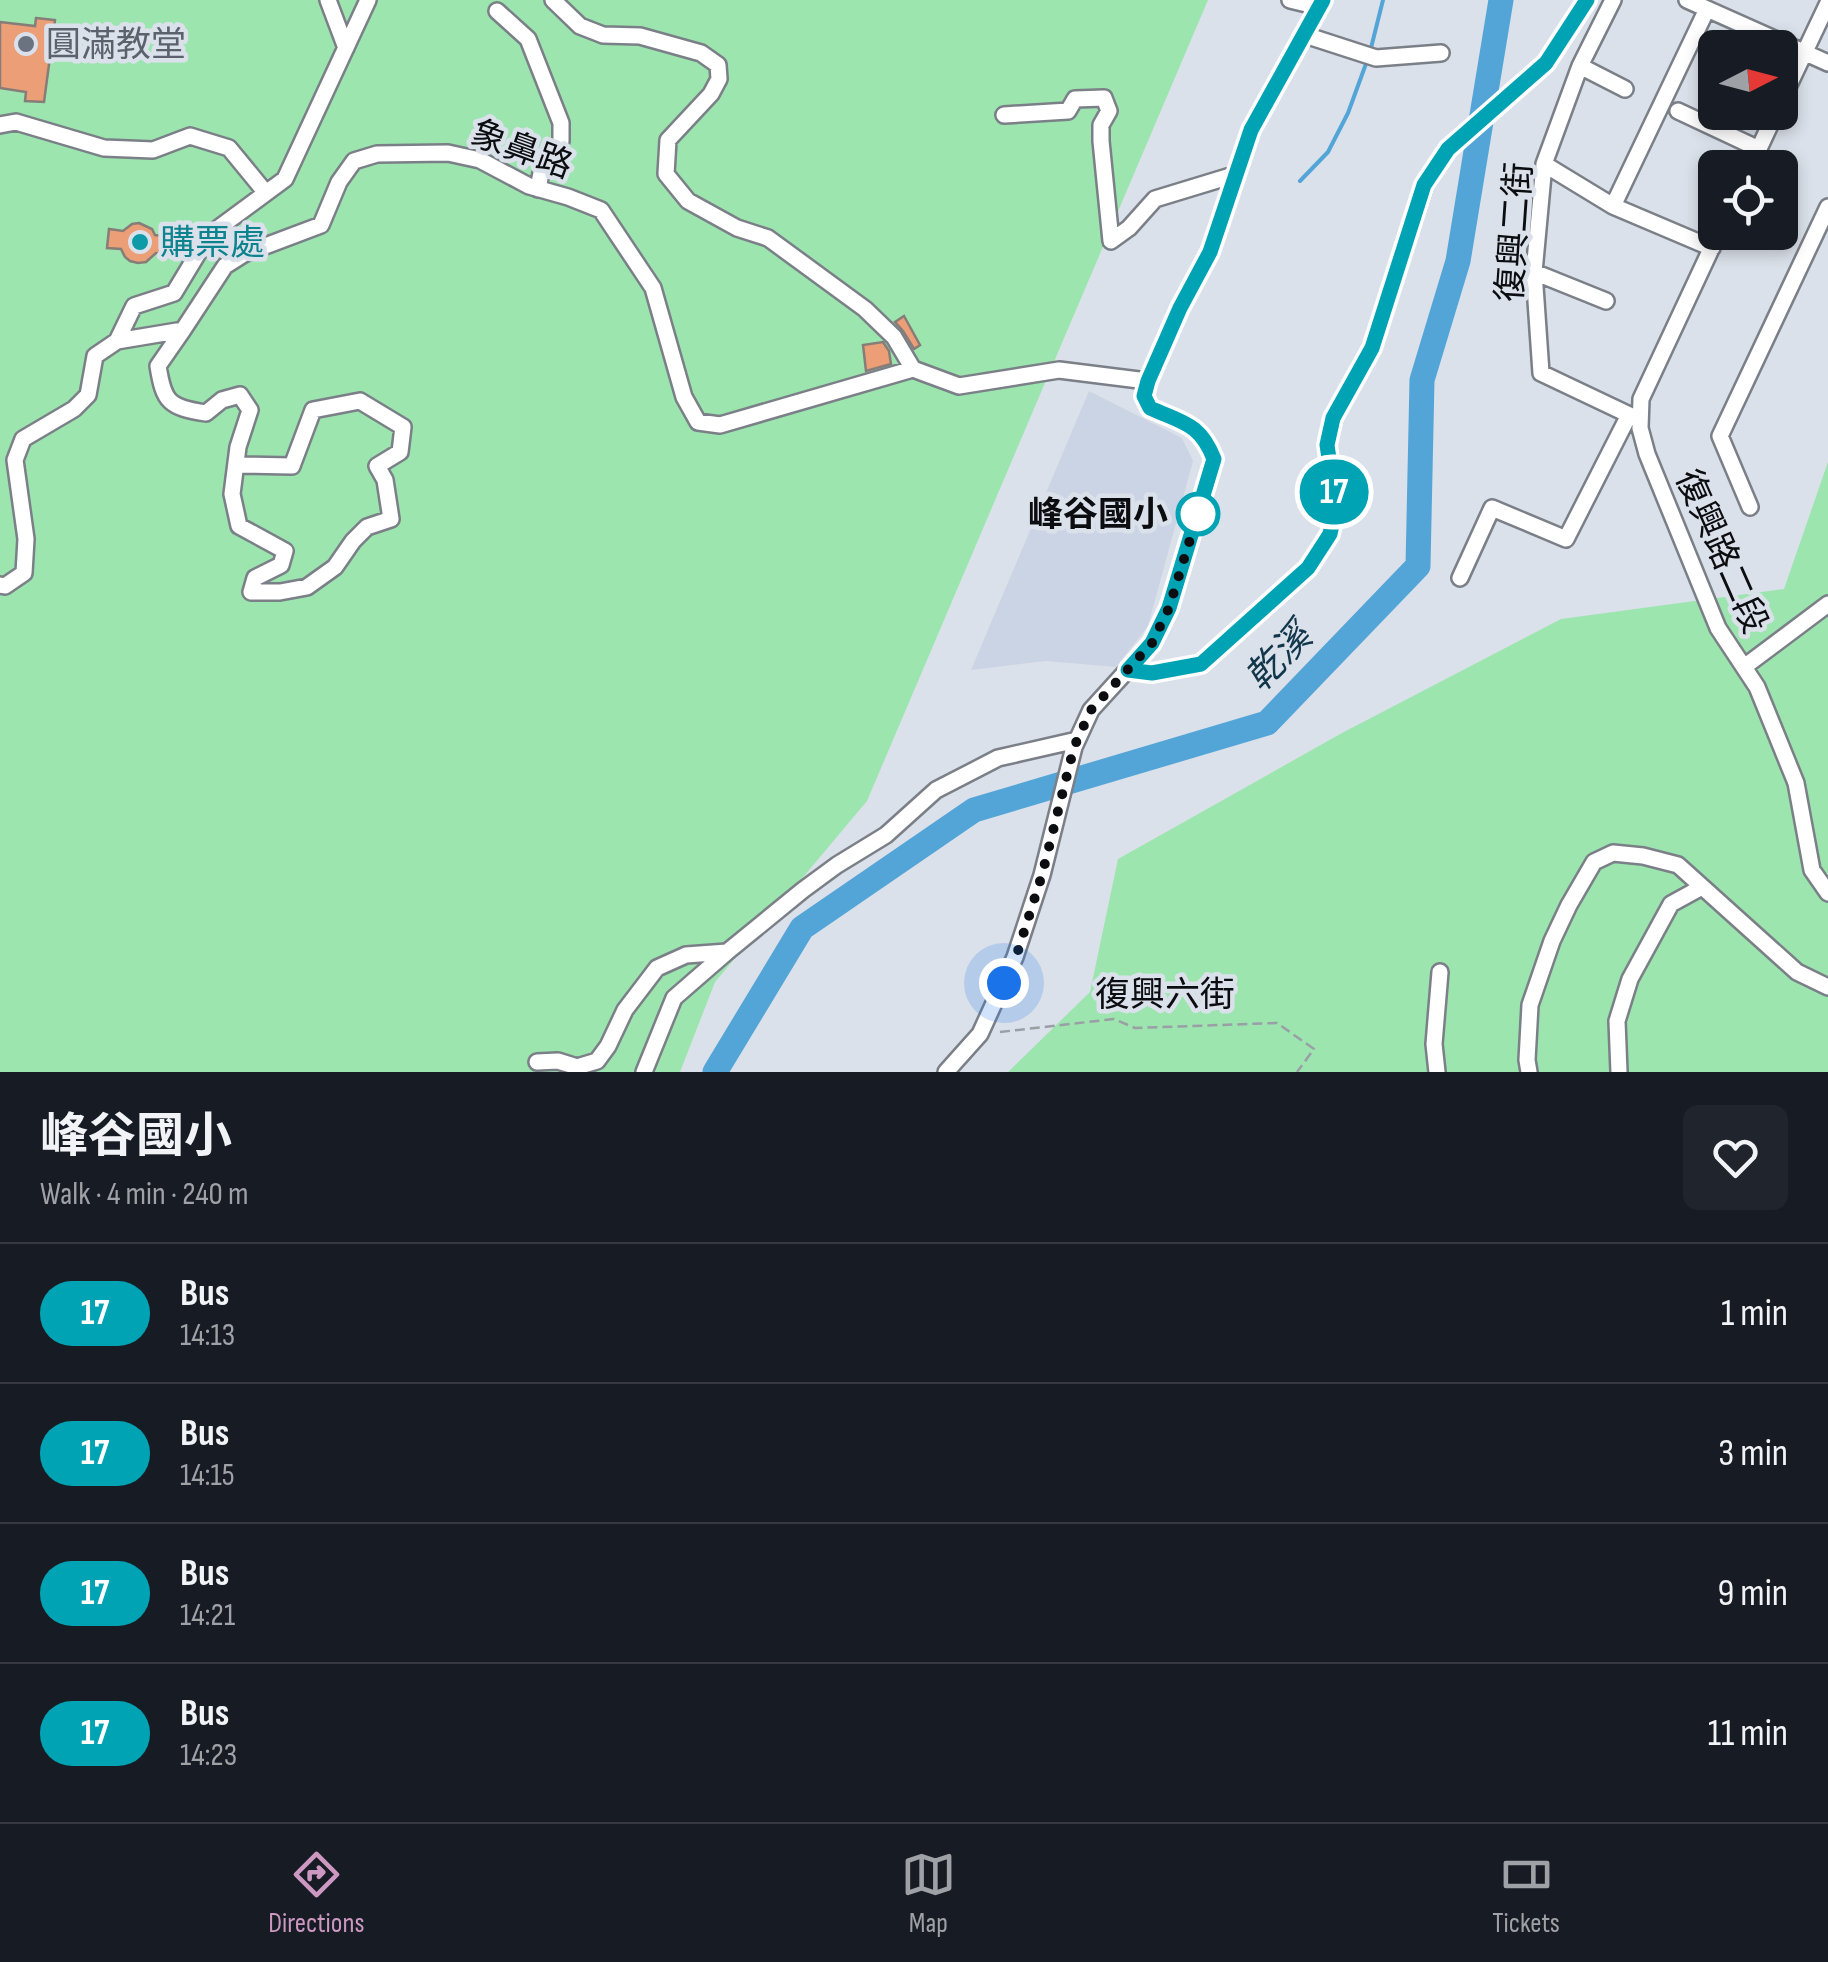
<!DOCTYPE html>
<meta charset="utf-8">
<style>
body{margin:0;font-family:"Sofia Sans Condensed","Noto Sans TC",sans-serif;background:#20242c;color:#f1f3f6;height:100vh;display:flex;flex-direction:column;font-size:38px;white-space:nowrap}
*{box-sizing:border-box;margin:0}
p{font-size:32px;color:#9ea1a6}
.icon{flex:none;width:55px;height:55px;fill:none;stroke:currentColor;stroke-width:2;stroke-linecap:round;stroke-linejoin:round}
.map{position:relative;height:1072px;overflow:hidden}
.details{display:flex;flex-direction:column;background:#171b24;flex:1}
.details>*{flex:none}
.badge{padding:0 20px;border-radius:32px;font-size:35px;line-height:65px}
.needle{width:65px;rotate:84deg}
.controls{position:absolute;left:1698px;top:30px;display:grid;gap:20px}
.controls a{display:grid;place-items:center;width:100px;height:100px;border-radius:15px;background:#171b24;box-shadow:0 5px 15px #0003;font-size:50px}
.you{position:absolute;width:50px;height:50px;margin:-25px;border:8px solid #fff;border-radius:50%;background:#1a73e8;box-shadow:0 0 0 15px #1a73e833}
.map>.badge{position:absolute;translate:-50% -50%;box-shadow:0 0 0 5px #fff}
.round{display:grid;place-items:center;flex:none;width:105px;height:105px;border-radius:15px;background:#20242c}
.head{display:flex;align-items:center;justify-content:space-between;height:170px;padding:0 40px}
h1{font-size:48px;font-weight:700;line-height:75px}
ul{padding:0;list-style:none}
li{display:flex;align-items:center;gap:30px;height:140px;padding:0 40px;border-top:2px solid #363941}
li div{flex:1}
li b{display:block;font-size:38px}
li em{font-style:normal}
li .badge{min-width:110px;font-weight:700;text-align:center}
.dock{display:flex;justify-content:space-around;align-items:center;height:140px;border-top:2px solid #363941;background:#171b24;font-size:28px;color:#9ea1a6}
.dock a{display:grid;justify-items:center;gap:5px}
.dock .current{color:#cc97c0}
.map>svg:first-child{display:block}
.built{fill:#cbd4e4}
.green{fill:#9ce5af}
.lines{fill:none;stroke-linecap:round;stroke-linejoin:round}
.stream{stroke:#54a5d7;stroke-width:4}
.river{stroke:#54a5d7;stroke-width:25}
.building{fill:#ec9e76;stroke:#867d78;stroke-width:2.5}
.minor-casing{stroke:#7b7f87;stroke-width:20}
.path{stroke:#9a9fa6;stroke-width:2.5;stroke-dasharray:10 5;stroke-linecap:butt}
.minor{stroke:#fff;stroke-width:15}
.line-casing{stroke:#fff;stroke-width:22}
.line{stroke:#00a3b4;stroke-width:15}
.walk{stroke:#0c0d10;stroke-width:10;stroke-dasharray:0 18}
.worship-dot{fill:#6b7280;stroke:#dbe1ea;stroke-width:4}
.culture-dot{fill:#0f9aa8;stroke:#dbe1ea;stroke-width:4}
.stop-dot{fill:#fff;stroke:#00a3b4;stroke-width:5}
.labels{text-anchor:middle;stroke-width:9;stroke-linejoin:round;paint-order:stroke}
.worship-label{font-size:35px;fill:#5b616d;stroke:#dbe1ea;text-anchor:start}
.street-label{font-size:35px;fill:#0c0d10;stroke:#dbe1ea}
.culture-label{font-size:35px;fill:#0d838f;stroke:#dbe1ea;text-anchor:start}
.stop-label{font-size:35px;font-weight:bold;fill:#0c0d10;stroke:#dbe1ea;text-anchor:end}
.water-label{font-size:38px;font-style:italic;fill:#12364b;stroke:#dbe1ea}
</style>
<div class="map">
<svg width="1828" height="1072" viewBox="0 0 1828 1072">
<rect width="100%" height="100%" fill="#dbe1ea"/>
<path class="built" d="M 1089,391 L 1182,438 L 1193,461 L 1148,626 L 1116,667 L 1046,661 L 971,670 Z"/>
<path class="green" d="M 0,0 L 1208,0 L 867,801 L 715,982 L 680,1072 L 0,1072 Z
M 1828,462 L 1828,1072 L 1008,1072 L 1090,992 L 1118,859 L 1342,733 L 1561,619 L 1784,589 Z"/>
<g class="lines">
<path class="stream" d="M 1370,52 L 1383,0
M 1300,181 L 1328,152 L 1348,113 L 1367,61"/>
<path class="river" d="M 715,1072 L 802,928 L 974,810 L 1267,723 L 1418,566 L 1422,380 L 1458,261 L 1501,0"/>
</g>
<path class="building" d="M 36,18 L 55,20 L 44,102 L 25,101 L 26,92 L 0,88 L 0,22 L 35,26 Z
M 139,223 L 152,229 L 155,235 L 172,237 L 170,254 L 156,253 L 146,262 L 138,263 L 130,261 L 125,257 L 121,249 L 107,248 L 109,229 L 123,231 L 132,224 Z
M 904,316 L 920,345 L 914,349 L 903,331 L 895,322 Z
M 883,342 L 889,351 L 891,364 L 866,371 L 863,345 Z"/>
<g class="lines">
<defs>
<path id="minor" d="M 328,0 L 346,48
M 553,0 L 580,26 L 603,35 L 640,36 L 701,53 L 718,65 L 719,79 L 711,94 L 668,140 L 666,174 L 688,201 L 737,228 L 768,238 L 865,309 L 894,337 L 913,369
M 1290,0 L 1319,7
M 1613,0 L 1580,66 L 1544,164 L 1534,272 L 1541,373 L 1640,420
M 1687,0 L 1828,63
M 497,11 L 528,39 L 561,123 L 561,141 L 541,173 L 538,189
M 1305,35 L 1376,58 L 1441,53
M 1580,66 L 1625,89
M 1780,104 L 1828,3
M 1678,111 L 1759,149
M 1004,115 L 1068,111 L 1075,99 L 1104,98 L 1109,111 L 1101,125 L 1101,141 L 1111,241 L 1129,228 L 1155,199 L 1237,174
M 0,125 L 16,122 L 104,148 L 153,150 L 190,136 L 229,148 L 266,193
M 1544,164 L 1613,206 L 1712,248
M 1750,168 L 1776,112
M 1613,206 L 1707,9
M 1719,232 L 1641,399 L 1640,428 L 1647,454 L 1718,628 L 1757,687 L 1796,783 L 1812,870 L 1828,893
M 1534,272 L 1606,301
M 183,330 L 158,366 C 164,403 169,407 206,413 L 222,400 L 240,395 L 250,410 L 238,447 L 232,494 L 239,526 L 285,551 L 281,565 L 255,578 L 251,592 L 280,592 L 307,587 L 335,567 L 353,541 L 367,527 L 391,519 L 385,480 L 377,466 L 400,452 L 403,427 L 360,401 L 313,410 L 292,466 L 236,465
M 117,341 L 134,306 L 174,293 L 209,235 L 285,179 L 368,0
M 1750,507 L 1720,436 L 1828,207
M 1460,578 L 1492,508 L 1566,539 L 1629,415
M 0,585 L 5,586 L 24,573 L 26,539 L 15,460 L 23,439 L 74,409 L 88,395 L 95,356 L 117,341 L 183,330 L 225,266 L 244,254 L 321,225 L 339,182 L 354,161 L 377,154 L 448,153 L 480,160 L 529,186 L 568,197 L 601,210 L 653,288 L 684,397 L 698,422 L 720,425 L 913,369 L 959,386 L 1059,370 L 1147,381
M 1744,667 L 1828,604
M 1128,669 L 1153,673 L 1201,664 L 1308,568 L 1330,534 L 1335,506 L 1327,445 L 1333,418 L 1372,348 L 1425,185 L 1448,149 L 1546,63 L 1587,0
M 537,1062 L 558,1061 L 577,1067 L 597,1061 L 608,1046 L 625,1010 L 657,968 L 686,955 L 727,952 L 803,890 L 837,865 L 886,835 L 936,790 L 998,758 L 1077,740
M 644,1072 L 674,998 L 727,952
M 946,1072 L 980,1034 L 1015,957 L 1042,875 L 1074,747 L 1091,710 L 1152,643 L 1169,608 L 1214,459 C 1200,423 1183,422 1150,408 L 1144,396 L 1147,381 L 1180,308 L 1210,252 L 1251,129 L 1323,0
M 1437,1072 L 1434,1044 L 1440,972
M 1529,1072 L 1527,1060 L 1530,1005 L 1552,941 L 1569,905 L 1594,862 L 1613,853 L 1643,856 L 1678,865 L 1797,972 L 1828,987
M 1619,1072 L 1617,1021 L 1630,979 L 1671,904 L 1702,887"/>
</defs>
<use href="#minor" class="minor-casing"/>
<path class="path" d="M 1000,1032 L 1114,1019 L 1135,1028 L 1277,1023 L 1314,1049 L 1297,1072"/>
<use href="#minor" class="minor"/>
</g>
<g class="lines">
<defs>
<path id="line" d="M 1323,0 L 1251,130 L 1210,252 L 1180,308 L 1148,381 L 1144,396 L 1150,408 C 1183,423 1200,423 1214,459 L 1169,608 L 1152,643 L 1128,670 L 1152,673 L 1201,664 L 1308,568 L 1330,534 L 1336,506 L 1327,445 L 1333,418 L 1372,348 L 1424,185 L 1448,149 L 1546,63 L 1587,0"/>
</defs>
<use href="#line" class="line-casing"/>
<use href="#line" class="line"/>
<path class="walk" d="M 1004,983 L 1016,957 L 1042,875 L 1074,747 L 1091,710 L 1152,643 L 1169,608 L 1200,507 L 1198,514"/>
</g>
<circle class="worship-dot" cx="26" cy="44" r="10"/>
<circle class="culture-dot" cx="140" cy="242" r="10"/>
<circle class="stop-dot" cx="1198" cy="514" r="20"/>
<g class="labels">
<g class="worship-label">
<text x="46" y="56">圓滿教堂</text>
</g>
<g class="street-label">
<text transform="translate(522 149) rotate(20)" y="12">象鼻路</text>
<text transform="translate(1514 232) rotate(-86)" y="12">復興二街</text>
<text transform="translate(1722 551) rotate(66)" y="12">復興路二段</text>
<text x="1165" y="1006">復興六街</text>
</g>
<g class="culture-label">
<text x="160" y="254">購票處</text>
</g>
<g class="stop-label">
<text x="1168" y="526">峰谷國小</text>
</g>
<g class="water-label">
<text transform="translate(1278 657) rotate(-46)" y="13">乾溪</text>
</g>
</g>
</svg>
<div class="controls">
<a><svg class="needle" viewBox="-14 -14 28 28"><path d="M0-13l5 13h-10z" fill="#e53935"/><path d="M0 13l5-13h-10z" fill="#9ea1a6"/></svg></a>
<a><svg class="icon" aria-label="locate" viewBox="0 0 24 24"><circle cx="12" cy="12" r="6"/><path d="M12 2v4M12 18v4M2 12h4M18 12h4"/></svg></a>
</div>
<div class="you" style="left:1004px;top:983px"></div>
<b class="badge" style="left:1334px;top:492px;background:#00a3b4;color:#fff">17</b>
</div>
<section class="details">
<div class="head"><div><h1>峰谷國小</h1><p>Walk · 4 min · 240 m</p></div><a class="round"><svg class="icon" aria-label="heart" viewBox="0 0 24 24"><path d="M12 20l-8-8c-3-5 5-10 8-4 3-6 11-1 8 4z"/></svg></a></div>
<ul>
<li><span class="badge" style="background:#00a3b4;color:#fff">17</span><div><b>Bus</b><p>14:13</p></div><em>1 min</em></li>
<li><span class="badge" style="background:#00a3b4;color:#fff">17</span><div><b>Bus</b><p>14:15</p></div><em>3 min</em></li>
<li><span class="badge" style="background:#00a3b4;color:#fff">17</span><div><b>Bus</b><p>14:21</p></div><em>9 min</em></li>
<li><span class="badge" style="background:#00a3b4;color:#fff">17</span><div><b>Bus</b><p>14:23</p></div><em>11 min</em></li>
</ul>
</section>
<nav class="dock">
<a class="current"><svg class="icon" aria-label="directions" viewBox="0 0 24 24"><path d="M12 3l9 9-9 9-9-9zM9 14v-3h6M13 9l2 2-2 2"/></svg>Directions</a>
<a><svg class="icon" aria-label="map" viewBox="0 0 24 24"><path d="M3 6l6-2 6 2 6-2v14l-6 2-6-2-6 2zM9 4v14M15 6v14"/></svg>Map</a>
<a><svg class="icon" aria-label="tickets" viewBox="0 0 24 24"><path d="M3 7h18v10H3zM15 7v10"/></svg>Tickets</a>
</nav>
